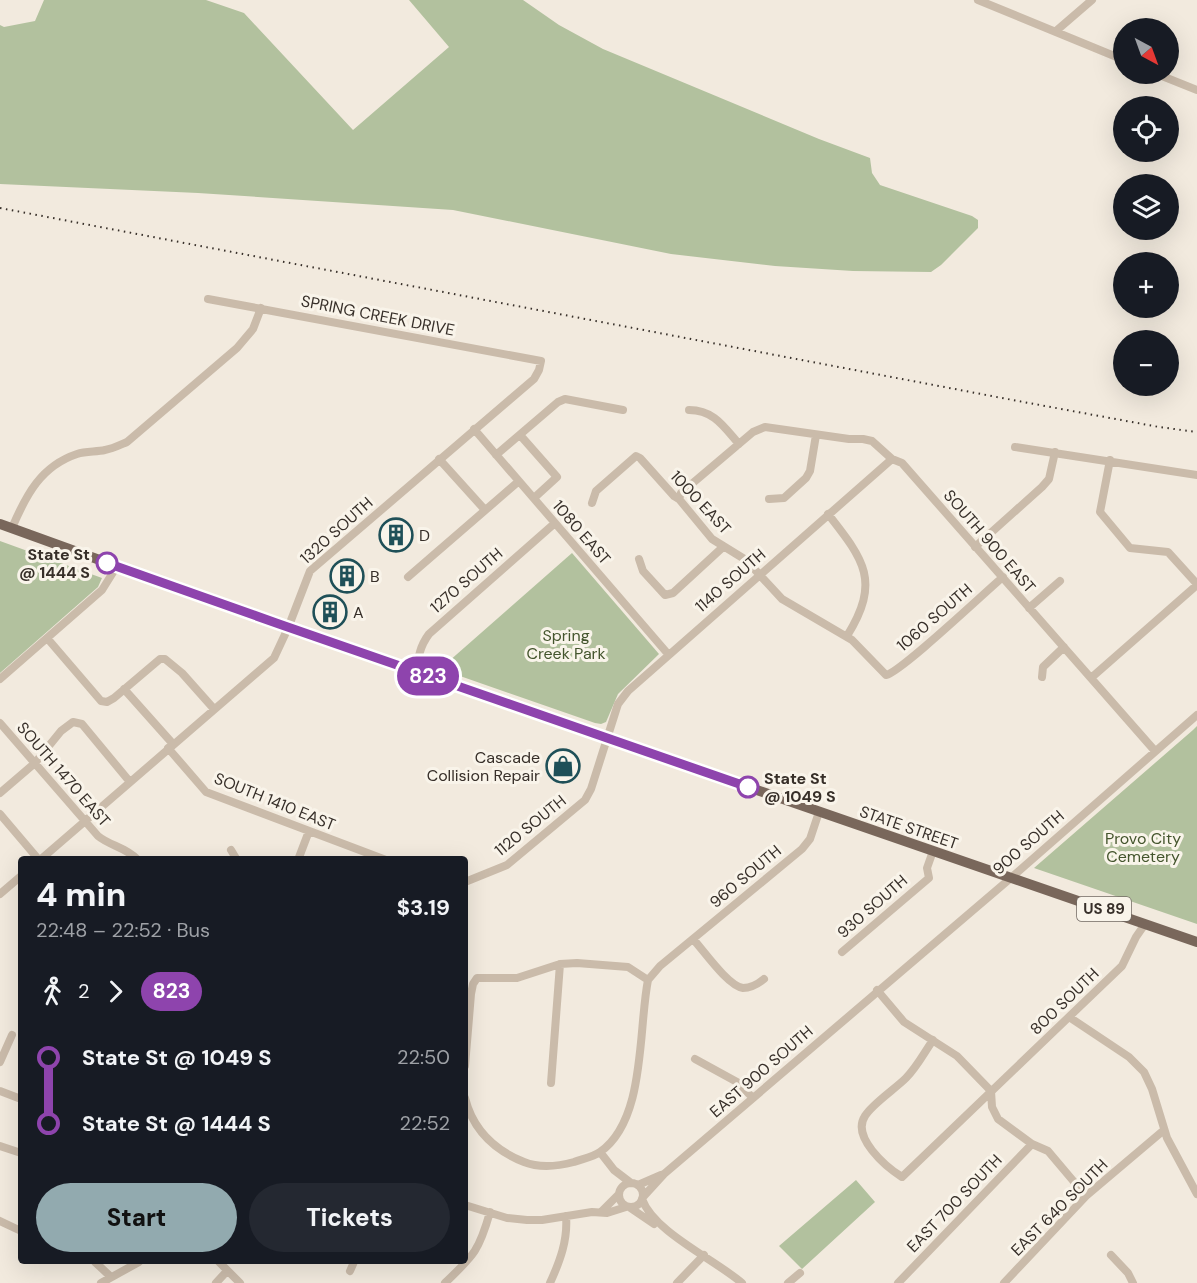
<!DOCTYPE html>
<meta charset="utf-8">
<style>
body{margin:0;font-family:"DM Sans",sans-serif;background:#242831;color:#f1f3f6;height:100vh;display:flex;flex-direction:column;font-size:22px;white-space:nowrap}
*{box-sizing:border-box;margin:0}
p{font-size:20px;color:#9ea1a6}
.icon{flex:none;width:33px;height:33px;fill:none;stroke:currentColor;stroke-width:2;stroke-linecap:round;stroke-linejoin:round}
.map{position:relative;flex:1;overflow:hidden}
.sheet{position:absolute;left:18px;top:856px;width:450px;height:408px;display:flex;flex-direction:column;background:#171b24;border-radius:6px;box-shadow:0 6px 24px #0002}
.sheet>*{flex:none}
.badge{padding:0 12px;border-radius:20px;font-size:21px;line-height:39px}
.needle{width:39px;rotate:139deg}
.buttons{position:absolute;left:1113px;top:18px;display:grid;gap:12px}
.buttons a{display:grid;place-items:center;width:66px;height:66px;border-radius:50%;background:#171b24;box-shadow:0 6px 24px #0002;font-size:30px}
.map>.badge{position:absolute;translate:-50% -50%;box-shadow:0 0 0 3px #fff}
.legs{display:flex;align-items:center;gap:9px;height:66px;padding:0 18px;font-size:20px}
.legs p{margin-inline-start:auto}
.head{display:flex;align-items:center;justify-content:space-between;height:102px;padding:0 18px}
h1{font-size:33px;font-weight:800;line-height:45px}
.cta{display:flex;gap:12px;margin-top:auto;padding:12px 18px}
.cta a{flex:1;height:69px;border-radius:36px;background:#92aaaf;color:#111;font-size:24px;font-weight:800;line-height:69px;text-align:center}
.cta a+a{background:#242831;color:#f1f3f6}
ul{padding:0 18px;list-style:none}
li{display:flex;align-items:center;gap:21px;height:66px;font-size:22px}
li i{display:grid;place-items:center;width:9px;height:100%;margin:0 8px;background:currentColor}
li i::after{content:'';width:15px;height:15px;margin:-8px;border:4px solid;border-radius:50%;background:#171b24}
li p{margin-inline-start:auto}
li:first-child i{background:linear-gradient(#0000 50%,currentColor 0)}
li:last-child i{background:linear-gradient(currentColor 50%,#0000 0)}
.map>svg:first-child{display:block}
.green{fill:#b2c19e}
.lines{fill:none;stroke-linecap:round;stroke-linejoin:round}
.minor{stroke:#cabbaa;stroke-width:8}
.major{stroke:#79675b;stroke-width:10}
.rail{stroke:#372f29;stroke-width:2;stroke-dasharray:1.5 4.5;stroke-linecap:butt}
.line-1-casing{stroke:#fff;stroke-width:14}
.line-1{stroke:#8e44ad;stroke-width:9}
.stop-1-dot{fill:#fff;stroke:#8e44ad;stroke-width:3}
.labels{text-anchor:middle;stroke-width:6;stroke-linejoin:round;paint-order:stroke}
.shield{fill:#f9f4ea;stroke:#716a63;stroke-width:1.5}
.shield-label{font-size:15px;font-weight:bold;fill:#372f29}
.street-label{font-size:16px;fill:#372f29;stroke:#f9f4ea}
.poi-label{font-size:16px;fill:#372f29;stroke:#f9f4ea;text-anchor:start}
.stop-label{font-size:16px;font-weight:bold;fill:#372f29;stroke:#f9f4ea;text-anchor:end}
.park-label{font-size:16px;fill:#44552d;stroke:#f9f4ea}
</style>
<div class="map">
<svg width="1197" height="1283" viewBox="0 0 1197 1283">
<rect width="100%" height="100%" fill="#f2eade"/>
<path class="green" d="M 44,0 L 206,0 L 244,13 L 353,130 L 449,47 L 409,0 L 523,0 L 559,25 L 603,49 L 819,139 L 870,158 L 872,173 L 880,185 L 972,216 L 978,220 L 978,228 L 941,265 L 931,272 L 853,271 L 775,266 L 671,254 L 453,210 L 198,193 L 0,184 L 0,25 L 4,27 L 35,21 Z
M 0,541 L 102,578 L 98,587 L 0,673 Z
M 572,553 L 659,654 L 618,694 L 606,722 L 601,724 L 595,723 L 440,669 Z
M 1197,726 L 1197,924 L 1034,868 L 1193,730 Z
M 856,1180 L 875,1202 L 802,1269 L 779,1246 Z"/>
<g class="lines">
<path class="minor" d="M 978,0 L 1124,60
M 1056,31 L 1092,0
M 1157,74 L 1197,90
M 689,410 C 714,410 724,427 739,444
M 474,429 L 668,654
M 520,435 L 557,477 L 534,498
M 1015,447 L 1197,475
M 496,455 L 558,402 L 565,399 L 623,410
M 439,459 L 485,510
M 1110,460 L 1100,512 L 1130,548 L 1168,552 L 1197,584
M 679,499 L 681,493 L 753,432 L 765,427 L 849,439 L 863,439 L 872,441 L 892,459 L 902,463 L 1155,751
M 769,499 L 784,498 L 806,478 L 810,471 L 816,435
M 592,503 L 596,491 L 636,456 L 640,458 L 674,496 L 679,499 L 712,539 L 746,560 L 782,599 L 852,640 L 886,675 C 901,672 985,592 1003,577
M 828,514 C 864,560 881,581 847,636
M 12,528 C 26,495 41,466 77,454 C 86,451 96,452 105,450 C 112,449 120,445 127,442 L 237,348 L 253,329 L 261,308
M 975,547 L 1042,487 L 1049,479 L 1055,452
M 639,559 L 643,571 L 665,595 L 673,593 L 723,547
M 408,577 L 519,481
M 1029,608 L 1060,581
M 47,638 L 101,701 L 107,702 L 114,698 L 160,659 L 165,659 L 182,673 L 214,709
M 417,672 C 418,657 420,646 429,634 L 555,523
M 1042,677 L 1043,667 L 1064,647
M 1091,678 L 1197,585
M 0,679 L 102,590 L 117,566
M 124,689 L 173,744
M 0,723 L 98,836 C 110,846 126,847 138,860
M 168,748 L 206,792 L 386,860
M 0,793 L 35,763 L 61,731 L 73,722 L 82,724 L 130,782
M 0,814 L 39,860
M 231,850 L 237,860
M 40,860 L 274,658 L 288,628 L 310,571 L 534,379 L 539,370 L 541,361 L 208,299
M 298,860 L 309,831
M 465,882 L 507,865 L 585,800 L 591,789 L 618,704 L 628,691 L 892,459
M 0,894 L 21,876
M 693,939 C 704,951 728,986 743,988 C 752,988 758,984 764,979
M 842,952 L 929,878 L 927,868 L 933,851
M 877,990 L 904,1022 L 957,1056 L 991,1091 L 992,1107 L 998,1119 L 1032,1144 L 1048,1151 L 1086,1196
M 1069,1017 L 1129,1057 L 1144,1072 L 1152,1089 L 1167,1138 L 1197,1194
M 933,1040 C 924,1053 917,1067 906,1078 C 895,1089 872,1104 865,1116 C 851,1137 886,1167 902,1177 L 1122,966 L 1136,937 L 1145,924
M 695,1059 L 737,1082 L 753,1098
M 0,1062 L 12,1035
M 465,1066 L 471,994 L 473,984 L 477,978 L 517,978 L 560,964 L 577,963 L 628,967 L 648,980
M 551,1083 L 560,964
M 0,1091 L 21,1099
M 465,1098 C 473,1130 494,1150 524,1162 C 539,1168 559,1166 574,1162 C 582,1159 593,1157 600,1152 C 646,1120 638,1030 648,980 L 660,966 L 802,849 L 810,839 L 819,812
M 0,1146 L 21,1153
M 600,1152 L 614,1170 L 631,1183
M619 1195a12 12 0 1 1 24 0a12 12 0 1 1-24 0Z
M 638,1185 L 661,1175
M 643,1197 L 664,1174 L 1012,877 L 1197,715
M 642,1199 C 654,1232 714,1259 742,1283
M 465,1205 L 507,1218 L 527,1220 L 542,1220 L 592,1212 L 607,1213 L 626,1207
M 629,1207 L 654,1224
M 601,1212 L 618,1195
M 0,1221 L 21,1231
M 1111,1255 L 1128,1273 L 1133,1283
M 95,1262 L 111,1277
M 219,1262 L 240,1283
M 350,1271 L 354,1262
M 101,1283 L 139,1262
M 216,1283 L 227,1271
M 445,1283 C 474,1255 479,1251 490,1212
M 550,1283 C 560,1261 568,1240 566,1216
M 677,1283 L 704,1255
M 788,1283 L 800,1273
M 898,1283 L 1032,1144
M 1004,1283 L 1086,1196 L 1164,1130"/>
<path class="major" d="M 0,524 L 288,628 L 1197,942"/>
<path class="rail" d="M 0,208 L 1018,401 L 1159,427 L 1197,432"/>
</g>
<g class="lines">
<defs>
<path id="line-1" d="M 107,563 L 279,624 L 748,787"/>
</defs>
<use href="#line-1" class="line-1-casing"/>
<use href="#line-1" class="line-1"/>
</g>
<defs>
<symbol id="building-ring" viewBox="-11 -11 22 22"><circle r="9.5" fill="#f9f4ea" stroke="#1f5058" stroke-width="1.5"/><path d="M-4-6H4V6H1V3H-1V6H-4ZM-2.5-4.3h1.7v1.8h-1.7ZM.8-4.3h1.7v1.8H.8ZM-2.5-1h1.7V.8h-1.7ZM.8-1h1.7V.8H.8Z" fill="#1f5058"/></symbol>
<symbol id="shop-ring" viewBox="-11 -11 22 22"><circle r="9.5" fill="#f9f4ea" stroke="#1f5058" stroke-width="1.5"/><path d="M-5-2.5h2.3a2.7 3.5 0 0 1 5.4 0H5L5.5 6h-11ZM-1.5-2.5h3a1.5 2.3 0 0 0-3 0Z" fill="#1f5058"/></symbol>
</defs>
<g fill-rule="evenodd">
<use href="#building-ring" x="377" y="516" width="38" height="38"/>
<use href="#building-ring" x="328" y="557" width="38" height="38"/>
<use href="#building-ring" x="311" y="593" width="38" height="38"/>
<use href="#shop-ring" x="544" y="747" width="38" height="38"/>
</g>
<g class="stop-1-dot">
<circle cx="107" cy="563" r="10"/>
<circle cx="748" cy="787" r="10"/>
</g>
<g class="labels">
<rect class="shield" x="1077" y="897" width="54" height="24" rx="4.5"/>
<g class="shield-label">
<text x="1104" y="914">US 89</text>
</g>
<g class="street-label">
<text transform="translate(378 315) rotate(11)" y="6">SPRING CREEK DRIVE</text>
<text transform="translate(701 502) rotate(47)" y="6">1000 EAST</text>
<text transform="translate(336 530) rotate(-42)" y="6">1320 SOUTH</text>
<text transform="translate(582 532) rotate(49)" y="6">1080 EAST</text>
<text transform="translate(990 541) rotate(49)" y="6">SOUTH 900 EAST</text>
<text transform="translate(466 580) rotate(-41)" y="6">1270 SOUTH</text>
<text transform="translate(730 580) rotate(-41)" y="6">1140 SOUTH</text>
<text transform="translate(934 617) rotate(-41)" y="6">1060 SOUTH</text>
<text transform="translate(64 774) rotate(49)" y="6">SOUTH 1470 EAST</text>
<text transform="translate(275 801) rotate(22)" y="6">SOUTH 1410 EAST</text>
<text transform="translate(530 825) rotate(-39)" y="6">1120 SOUTH</text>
<text transform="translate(909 827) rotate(19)" y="6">STATE STREET</text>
<text transform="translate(1028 842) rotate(-41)" y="6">900 SOUTH</text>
<text transform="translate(745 876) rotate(-40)" y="6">960 SOUTH</text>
<text transform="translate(872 906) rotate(-41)" y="6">930 SOUTH</text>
<text transform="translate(1064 1001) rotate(-44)" y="6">800 SOUTH</text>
<text transform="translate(761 1071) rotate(-41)" y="6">EAST 900 SOUTH</text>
<text transform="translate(954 1203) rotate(-46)" y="6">EAST 700 SOUTH</text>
<text transform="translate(1059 1207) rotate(-45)" y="6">EAST 640 SOUTH</text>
</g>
<g class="poi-label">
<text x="419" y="541">D</text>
<text x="370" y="582">B</text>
<text x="353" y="618">A</text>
<text x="540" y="763" text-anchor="end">Cascade<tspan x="540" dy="18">Collision Repair</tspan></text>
</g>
<g class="stop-label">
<text x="90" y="560">State St<tspan x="90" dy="18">@ 1444 S</tspan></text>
<text x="764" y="784" text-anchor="start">State St<tspan x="764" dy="18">@ 1049 S</tspan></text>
</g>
<g class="park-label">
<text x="566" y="641">Spring<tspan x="566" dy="18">Creek Park</tspan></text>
<text x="1143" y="844">Provo City<tspan x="1143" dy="18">Cemetery</tspan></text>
</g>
</g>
</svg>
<div class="buttons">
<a><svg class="needle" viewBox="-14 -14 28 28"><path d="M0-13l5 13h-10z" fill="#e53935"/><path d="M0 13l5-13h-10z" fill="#9ea1a6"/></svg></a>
<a><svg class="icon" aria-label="locate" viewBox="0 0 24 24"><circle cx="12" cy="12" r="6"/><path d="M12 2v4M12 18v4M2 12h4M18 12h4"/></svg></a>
<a><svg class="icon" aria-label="layers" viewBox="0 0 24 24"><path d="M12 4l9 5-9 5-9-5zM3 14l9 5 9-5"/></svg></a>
<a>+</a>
<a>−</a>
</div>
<b class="badge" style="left:428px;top:676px;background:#8e44ad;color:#fff">823</b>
<section class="sheet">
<div class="head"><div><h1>4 min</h1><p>22:48 – 22:52 · Bus</p></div><b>$3.19</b></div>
<div class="legs"><svg class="icon" aria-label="walk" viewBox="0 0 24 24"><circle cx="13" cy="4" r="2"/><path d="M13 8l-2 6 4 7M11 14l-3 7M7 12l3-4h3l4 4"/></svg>2<svg class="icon" aria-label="forward" viewBox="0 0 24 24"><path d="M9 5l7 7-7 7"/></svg><b class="badge" style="background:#8e44ad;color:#fff">823</b></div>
<ul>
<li><i style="color:#8e44ad"></i><b>State St @ 1049 S</b><p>22:50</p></li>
<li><i style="color:#8e44ad"></i><b>State St @ 1444 S</b><p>22:52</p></li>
</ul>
<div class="cta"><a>Start</a><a>Tickets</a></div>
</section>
</div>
